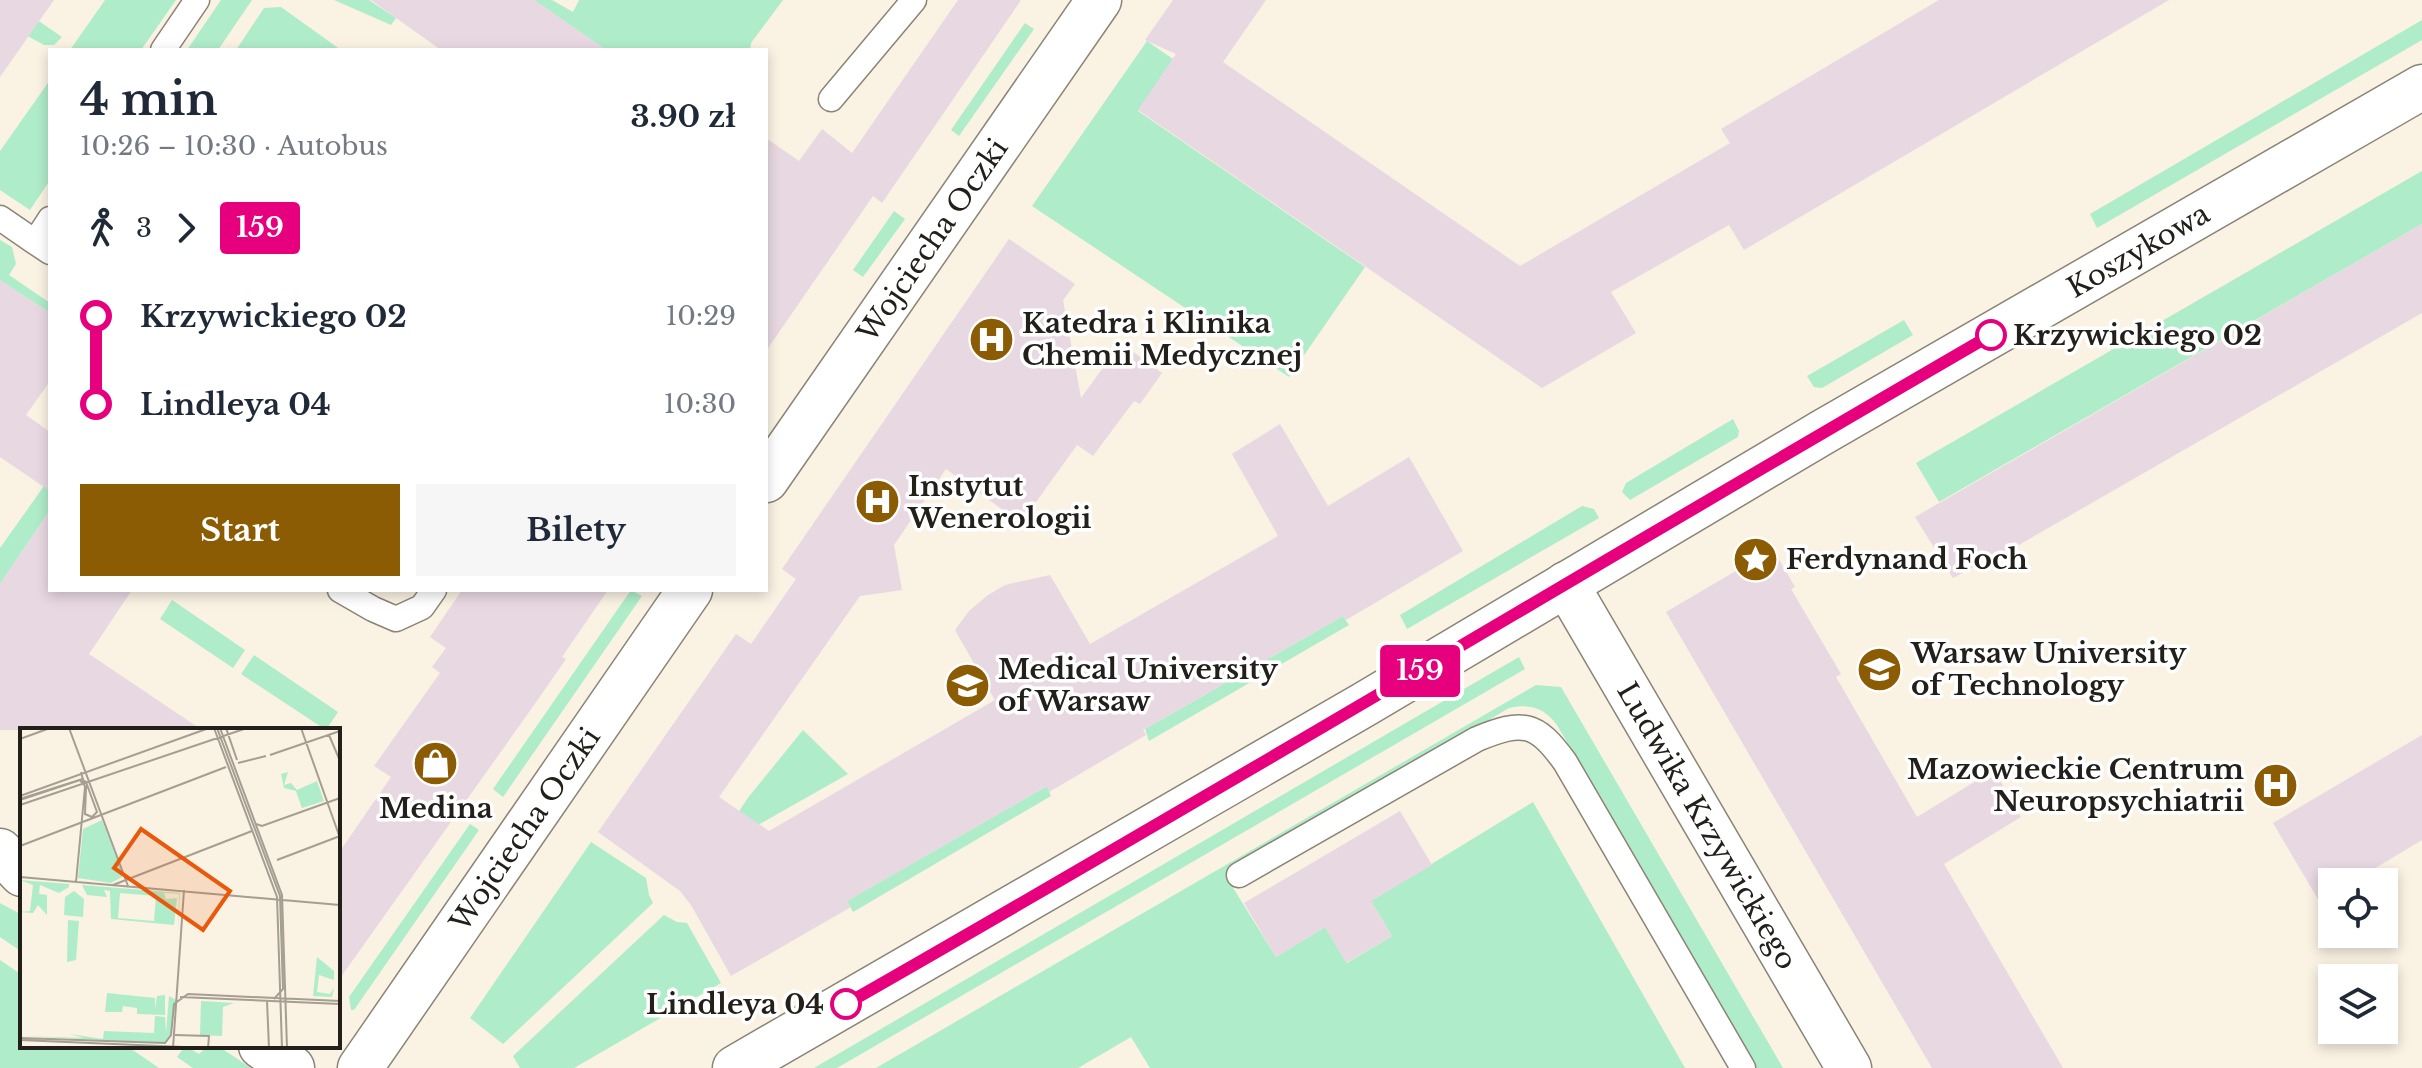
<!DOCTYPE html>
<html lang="pl">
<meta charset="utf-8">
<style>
body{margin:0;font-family:"Libre Baskerville",serif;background:#f6f6f7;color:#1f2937;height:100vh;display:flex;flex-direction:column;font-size:30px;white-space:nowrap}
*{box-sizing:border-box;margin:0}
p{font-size:26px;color:#747a83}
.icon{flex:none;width:44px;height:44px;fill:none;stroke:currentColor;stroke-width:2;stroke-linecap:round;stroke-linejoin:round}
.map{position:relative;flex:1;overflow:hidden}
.panel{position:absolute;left:48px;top:48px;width:720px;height:544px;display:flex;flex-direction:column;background:#fff;border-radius:0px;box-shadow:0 4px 12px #0003}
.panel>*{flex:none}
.badge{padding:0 16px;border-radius:6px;font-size:28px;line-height:52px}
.tools{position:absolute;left:2318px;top:868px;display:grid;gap:16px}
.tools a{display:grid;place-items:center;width:80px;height:80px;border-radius:0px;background:#fff;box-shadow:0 4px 12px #0003;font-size:40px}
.map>.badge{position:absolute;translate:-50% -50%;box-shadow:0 0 0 4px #fff}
.legs{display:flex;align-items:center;gap:12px;height:88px;padding:0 32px;font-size:26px}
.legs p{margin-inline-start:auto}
.headline{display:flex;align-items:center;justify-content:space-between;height:136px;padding:0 32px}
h1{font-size:44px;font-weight:700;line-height:60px}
.primary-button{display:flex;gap:16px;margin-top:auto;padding:16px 32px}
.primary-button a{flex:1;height:92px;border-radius:0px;background:#8b5c03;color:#fff;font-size:32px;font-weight:700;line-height:92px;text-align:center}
.primary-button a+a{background:#f6f6f7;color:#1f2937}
ul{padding:0 32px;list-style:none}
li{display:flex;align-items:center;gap:28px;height:88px;font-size:30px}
li i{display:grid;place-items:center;width:12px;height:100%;margin:0 10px;background:currentColor}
li i::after{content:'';width:20px;height:20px;margin:-10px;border:6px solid;border-radius:50%;background:#fff}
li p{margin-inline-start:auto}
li:first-child i{background:linear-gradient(#0000 50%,currentColor 0)}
li:last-child i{background:linear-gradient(currentColor 50%,#0000 0)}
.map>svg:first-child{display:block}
.green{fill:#afecc9}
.building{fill:#e8d8e1}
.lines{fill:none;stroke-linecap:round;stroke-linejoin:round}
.service-casing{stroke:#8b8476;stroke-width:27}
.minor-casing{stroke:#8b8476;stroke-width:47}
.tertiary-casing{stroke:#8b8476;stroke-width:47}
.service{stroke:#fff;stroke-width:24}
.minor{stroke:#fff;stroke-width:44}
.tertiary{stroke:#fff;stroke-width:44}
.line-1-casing{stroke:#fff;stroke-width:18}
.line-1{stroke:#e6007e;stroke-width:12}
.stop-1-dot{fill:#fff;stroke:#e6007e;stroke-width:4}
.labels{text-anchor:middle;stroke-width:7;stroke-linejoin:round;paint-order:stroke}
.street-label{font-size:28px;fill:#23201b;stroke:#fff}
.poi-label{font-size:28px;font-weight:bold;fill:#23201b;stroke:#fff;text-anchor:start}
.stop-label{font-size:28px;font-weight:bold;fill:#23201b;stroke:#fff;text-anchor:start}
.inset-road{fill:none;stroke:#a49e93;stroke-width:2}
.view{fill:#e8590c;fill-opacity:0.15;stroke:#e8590c;stroke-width:4}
.inset-edge{fill:none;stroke:#23201b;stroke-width:4}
</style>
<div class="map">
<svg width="2422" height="1068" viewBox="0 0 2422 1068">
<rect width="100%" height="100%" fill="#faf2e3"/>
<path class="green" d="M 8,0 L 62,37 L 54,45 L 44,45 L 0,21 Z
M 105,0 L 176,0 L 141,50 L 70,50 Z
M 221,0 L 252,0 L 218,50 L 187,50 Z
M 334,0 L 369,0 L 396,18 L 391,25 Z
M 534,0 L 552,0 L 573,12 L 579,0 L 783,0 L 751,43 L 750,50 L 606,50 Z
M 281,7 L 341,50 L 236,50 L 264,8 Z
M 2422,20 L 2422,40 L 2097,228 L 2090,214 Z
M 1025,23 L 1034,29 L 959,136 L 951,130 Z
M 1147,41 L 1173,59 L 1138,111 L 1365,267 L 1289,377 L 1032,206 Z
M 50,80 L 50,180 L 30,210 L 0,190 L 0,151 Z
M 2422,171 L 2422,224 L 1939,502 L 1916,463 Z
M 894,211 L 905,219 L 863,277 L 853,270 Z
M 0,240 L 12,247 L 16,264 L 9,275 L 50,303 L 50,313 L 0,280 Z
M 1904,320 L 1913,335 L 1822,388 L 1814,387 L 1807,376 Z
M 1733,419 L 1739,431 L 1738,437 L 1630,500 L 1622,492 L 1626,483 Z
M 44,486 L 50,490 L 50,510 L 0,584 L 0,548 Z
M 1582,506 L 1594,509 L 1599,518 L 1407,629 L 1400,615 Z
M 631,590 L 642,596 L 503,797 L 493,789 Z
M 172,600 L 245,650 L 233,668 L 160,619 Z
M 1343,616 L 1349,625 L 1149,741 L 1145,729 Z
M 254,655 L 338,712 L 326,730 L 241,674 Z
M 1519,657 L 1525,669 L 837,1068 L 814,1068 Z
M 1536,685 L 1561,687 L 1783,1068 L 1757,1068 L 1557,725 C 1545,708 1529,703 1509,708 L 1225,875 L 1276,957 L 1325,927 L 1347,963 L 1392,936 L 1371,901 L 1533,802 L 1685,1068 L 1150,1068 L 1131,1037 L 1078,1068 L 876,1068 Z
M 803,730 L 848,774 L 735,838 L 726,832 L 747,799 Z
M 1047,786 L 1051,796 L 853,912 L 847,901 Z
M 470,824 L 479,830 L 354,1010 L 351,1010 L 349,997 Z
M 591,842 L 646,878 L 649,895 L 653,903 L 503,1044 L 470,1018 Z
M 0,903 L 22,915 L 22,952 L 0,937 Z
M 664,915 L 677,922 L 687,923 L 721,983 L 574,1068 L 520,1068 L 513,1056 Z
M 0,960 L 22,975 L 22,1046 L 127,1046 L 159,1068 L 0,1068 Z
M 185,1046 L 193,1046 L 192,1050 L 199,1054 L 208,1046 L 218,1046 L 251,1068 L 193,1068 L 177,1057 Z"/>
<path class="building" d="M 0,0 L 54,0 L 0,77 Z
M 371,0 L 534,0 L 606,50 L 441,50 Z
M 958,0 L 1021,0 L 882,203 L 873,196 L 766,351 L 766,138 L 799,161 L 822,129 L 852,153 Z
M 1173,0 L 1266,0 L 1223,62 L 1520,266 L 1730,143 L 1721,129 L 1939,0 L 2169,0 L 1744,250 L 1729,225 L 1611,292 L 1636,333 L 1542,388 L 1138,110 L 1176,54 L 1145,40 Z
M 2422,224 L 2422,313 L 1977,569 L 1976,566 L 1953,578 L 1915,517 Z
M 1009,239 L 1075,284 L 1063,300 L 1081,398 L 1121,343 L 1162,373 L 1140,404 L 1134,401 L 1093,456 L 1077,445 L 1021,523 L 946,469 L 894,545 L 902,590 L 860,596 L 719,797 L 769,831 L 995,700 L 955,630 L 969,611 L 988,595 L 1005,585 L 1050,575 L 1090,644 L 1278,536 L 1232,454 L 1280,424 L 1328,506 L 1409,457 L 1463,551 L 1346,620 L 1343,616 L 1143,730 L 1146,735 L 1049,792 L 1047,786 L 847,901 L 851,907 L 731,976 L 691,905 L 680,891 L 598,832 L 736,634 L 751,644 L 796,579 L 782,569 Z
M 0,280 L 50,313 L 50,381 L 26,415 L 50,432 L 50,491 L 0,457 Z
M 50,510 L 50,590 L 132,590 L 89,654 L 202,730 L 0,730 L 0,584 Z
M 1773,549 L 1795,587 L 1791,589 L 1841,674 L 1836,677 L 1917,817 L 1994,770 L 2021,817 L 1944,864 L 2063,1068 L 1932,1068 L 1666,612 Z
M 462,590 L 608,590 L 562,657 L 566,659 L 527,715 L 338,981 L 338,854 L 391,777 L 374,766 L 440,673 L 432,667 L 446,648 L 430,637 Z
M 2422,735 L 2422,840 L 2352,882 L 2332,882 L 2332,894 L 2319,901 L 2273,823 Z
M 1400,811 L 1432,865 L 1371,901 L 1392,936 L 1346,963 L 1325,927 L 1276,957 L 1244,903 Z"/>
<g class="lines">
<defs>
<path id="service" d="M 163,50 L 197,0
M 831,99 L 914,0
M 0,218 L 35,242
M 50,219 L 35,242 L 50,252
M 340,590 L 373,609 L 396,619 L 422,607 L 434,590
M 1239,875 L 1477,739 C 1523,720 1536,722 1565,762 L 1743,1068"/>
<g id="minor">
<path id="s1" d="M 766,480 L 1099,0"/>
<path d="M 0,851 L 22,874"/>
<path d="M 261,1046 L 292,1068"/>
<path id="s2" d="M 360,1068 L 690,590"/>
</g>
<g id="tertiary">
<path id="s3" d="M 1566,584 L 1849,1068"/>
<path id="s4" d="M 735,1068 L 1365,704 L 1823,432 L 2422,87"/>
</g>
</defs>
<use href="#service" class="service-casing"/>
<use href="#minor" class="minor-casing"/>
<use href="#tertiary" class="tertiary-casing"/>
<use href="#service" class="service"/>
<use href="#minor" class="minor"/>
<use href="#tertiary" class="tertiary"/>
</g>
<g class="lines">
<defs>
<path id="line-1" d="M 846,1004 C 1230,785 1608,557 1991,335"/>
</defs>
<use href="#line-1" class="line-1-casing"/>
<use href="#line-1" class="line-1"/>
</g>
<defs>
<symbol id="hospital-disc" viewBox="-11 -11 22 22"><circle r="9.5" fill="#8b5c03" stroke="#fff"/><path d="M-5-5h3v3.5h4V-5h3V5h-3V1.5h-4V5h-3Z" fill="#fff"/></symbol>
<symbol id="sight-disc" viewBox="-11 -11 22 22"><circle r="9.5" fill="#8b5c03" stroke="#fff"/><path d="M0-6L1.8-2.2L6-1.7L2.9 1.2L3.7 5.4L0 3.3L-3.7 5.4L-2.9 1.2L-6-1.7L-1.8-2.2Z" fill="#fff"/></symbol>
<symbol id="university-disc" viewBox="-11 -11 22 22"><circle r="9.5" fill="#8b5c03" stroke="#fff"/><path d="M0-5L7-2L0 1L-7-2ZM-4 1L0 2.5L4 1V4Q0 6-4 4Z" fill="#fff"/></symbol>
<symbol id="shop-disc" viewBox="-11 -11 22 22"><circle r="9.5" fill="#8b5c03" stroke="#fff"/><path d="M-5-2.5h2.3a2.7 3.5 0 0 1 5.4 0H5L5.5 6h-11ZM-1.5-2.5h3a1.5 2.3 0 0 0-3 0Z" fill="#fff"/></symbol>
</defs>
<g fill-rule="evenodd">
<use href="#hospital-disc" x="966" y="314" width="51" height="51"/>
<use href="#hospital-disc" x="852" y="476" width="51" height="51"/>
<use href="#sight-disc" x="1730" y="534" width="51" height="51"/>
<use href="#university-disc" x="1854" y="644" width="51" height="51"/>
<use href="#university-disc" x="942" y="660" width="51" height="51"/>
<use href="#shop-disc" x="410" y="738" width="51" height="51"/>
<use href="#hospital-disc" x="2250" y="760" width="51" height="51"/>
</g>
<g class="stop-1-dot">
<circle cx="1991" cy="335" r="14"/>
<circle cx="846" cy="1004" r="14"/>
</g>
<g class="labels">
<g class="street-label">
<text dy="10" stroke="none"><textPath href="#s1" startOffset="292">Wojciecha Oczki</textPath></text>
<text dy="10" stroke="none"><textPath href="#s4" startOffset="1624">Koszykowa</textPath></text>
<text dy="10" stroke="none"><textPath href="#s3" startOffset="280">Ludwika Krzywickiego</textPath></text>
<text dy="10" stroke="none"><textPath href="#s2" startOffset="290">Wojciecha Oczki</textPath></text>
</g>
<g class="poi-label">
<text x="1022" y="333">Katedra i Klinika<tspan x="1022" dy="32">Chemii Medycznej</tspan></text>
<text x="908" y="496">Instytut<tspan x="908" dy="32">Wenerologii</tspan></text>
<text x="1786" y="569">Ferdynand Foch</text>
<text x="1911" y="663">Warsaw University<tspan x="1911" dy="32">of Technology</tspan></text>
<text x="998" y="679">Medical University<tspan x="998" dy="32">of Warsaw</tspan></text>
<text x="2244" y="779" text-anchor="end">Mazowieckie Centrum<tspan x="2244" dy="32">Neuropsychiatrii</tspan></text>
<text x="436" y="818" text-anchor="middle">Medina</text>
</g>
<g class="stop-label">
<text x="2013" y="345">Krzywickiego 02</text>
<text x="824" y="1014" text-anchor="end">Lindleya 04</text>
</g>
</g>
<g transform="translate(20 728)">
<rect width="320" height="320" fill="#faf2e3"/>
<path d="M 268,44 L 264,57 L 271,55 L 277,62 L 297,53 L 304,73 L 282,80 L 276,63 L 264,60 L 261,46 ZM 82,92 L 102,144 L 102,149 L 91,155 L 58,150 L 63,101 ZM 0,152 L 49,156 L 49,159 L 39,165 L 20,157 L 19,166 L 27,167 L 27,187 L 18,177 L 13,185 L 0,184 L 10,183 L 13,157 ZM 62,157 L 160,165 L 158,203 L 159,166 L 144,165 L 146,171 L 157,170 L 154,197 L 91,191 L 90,163 L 84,162 L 87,169 L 67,167 ZM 100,165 L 136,168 L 134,193 L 98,190 ZM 54,163 L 64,171 L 63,189 L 44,187 L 45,169 ZM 48,192 L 59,193 L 56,232 L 47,234 ZM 297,229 L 314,243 L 314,252 L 299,247 L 297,264 L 310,266 L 314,260 L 312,269 L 293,268 ZM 87,265 L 135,270 L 135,281 L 137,268 L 145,267 L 145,287 L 117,286 L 117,280 L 103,278 L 102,284 L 85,284 ZM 149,268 L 156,272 L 151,307 L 144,315 L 0,308 L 64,310 L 49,306 L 83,311 L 84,303 L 134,305 L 135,288 L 145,289 L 146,305 ZM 181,273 L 214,275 L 203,279 L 202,308 L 180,307 Z" fill="#afecc9" fill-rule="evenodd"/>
<path class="inset-road" d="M 49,0 L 108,158M 194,0 L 257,169 L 262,320M 197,0 L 260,168 L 263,261 L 254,271M 200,0 L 262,167 L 267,320M 206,0 L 217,32M 281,0 L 320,110M 309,7 L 320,33M 0,11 L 30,0M 250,27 L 320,3M 218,35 L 246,28M 0,68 L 189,0M 0,71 L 62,51 L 66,54 L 77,84 L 72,89 L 65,86 L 66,59 L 60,52 L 0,72M 0,77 L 227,0M 236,96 L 242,98 L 320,70M 0,118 L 206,39M 257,132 L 320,108M 0,149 L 320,177M 56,154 L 65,59 L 61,44M 93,157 L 232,103M 160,269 L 320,276M 247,273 L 249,320M 155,307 L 189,308 L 188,320M 0,310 L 145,315 L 151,307 L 154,276 L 168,266 L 320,273M 0,312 L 187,320M 153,320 L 164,162"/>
<path class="view" d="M 121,101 L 210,163 L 183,202 L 94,140 Z"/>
<rect width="320" height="320" class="inset-edge"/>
</g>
</svg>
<div class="tools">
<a><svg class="icon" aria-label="locate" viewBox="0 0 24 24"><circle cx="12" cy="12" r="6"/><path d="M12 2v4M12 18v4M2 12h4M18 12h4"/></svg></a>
<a><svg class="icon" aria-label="layers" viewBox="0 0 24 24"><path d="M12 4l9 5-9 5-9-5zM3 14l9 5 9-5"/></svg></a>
</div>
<b class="badge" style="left:1420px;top:671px;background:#e6007e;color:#fff">159</b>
<section class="panel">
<div class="headline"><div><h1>4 min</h1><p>10:26 – 10:30 · Autobus</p></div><b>3.90 zł</b></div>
<div class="legs"><svg class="icon" aria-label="walk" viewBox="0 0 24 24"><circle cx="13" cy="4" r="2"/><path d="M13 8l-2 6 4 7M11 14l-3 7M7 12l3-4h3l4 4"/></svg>3<svg class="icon" aria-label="forward" viewBox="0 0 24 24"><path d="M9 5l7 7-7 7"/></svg><b class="badge" style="background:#e6007e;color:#fff">159</b></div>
<ul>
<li><i style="color:#e6007e"></i><b>Krzywickiego 02</b><p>10:29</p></li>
<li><i style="color:#e6007e"></i><b>Lindleya 04</b><p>10:30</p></li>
</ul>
<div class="primary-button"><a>Start</a><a>Bilety</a></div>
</section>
</div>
